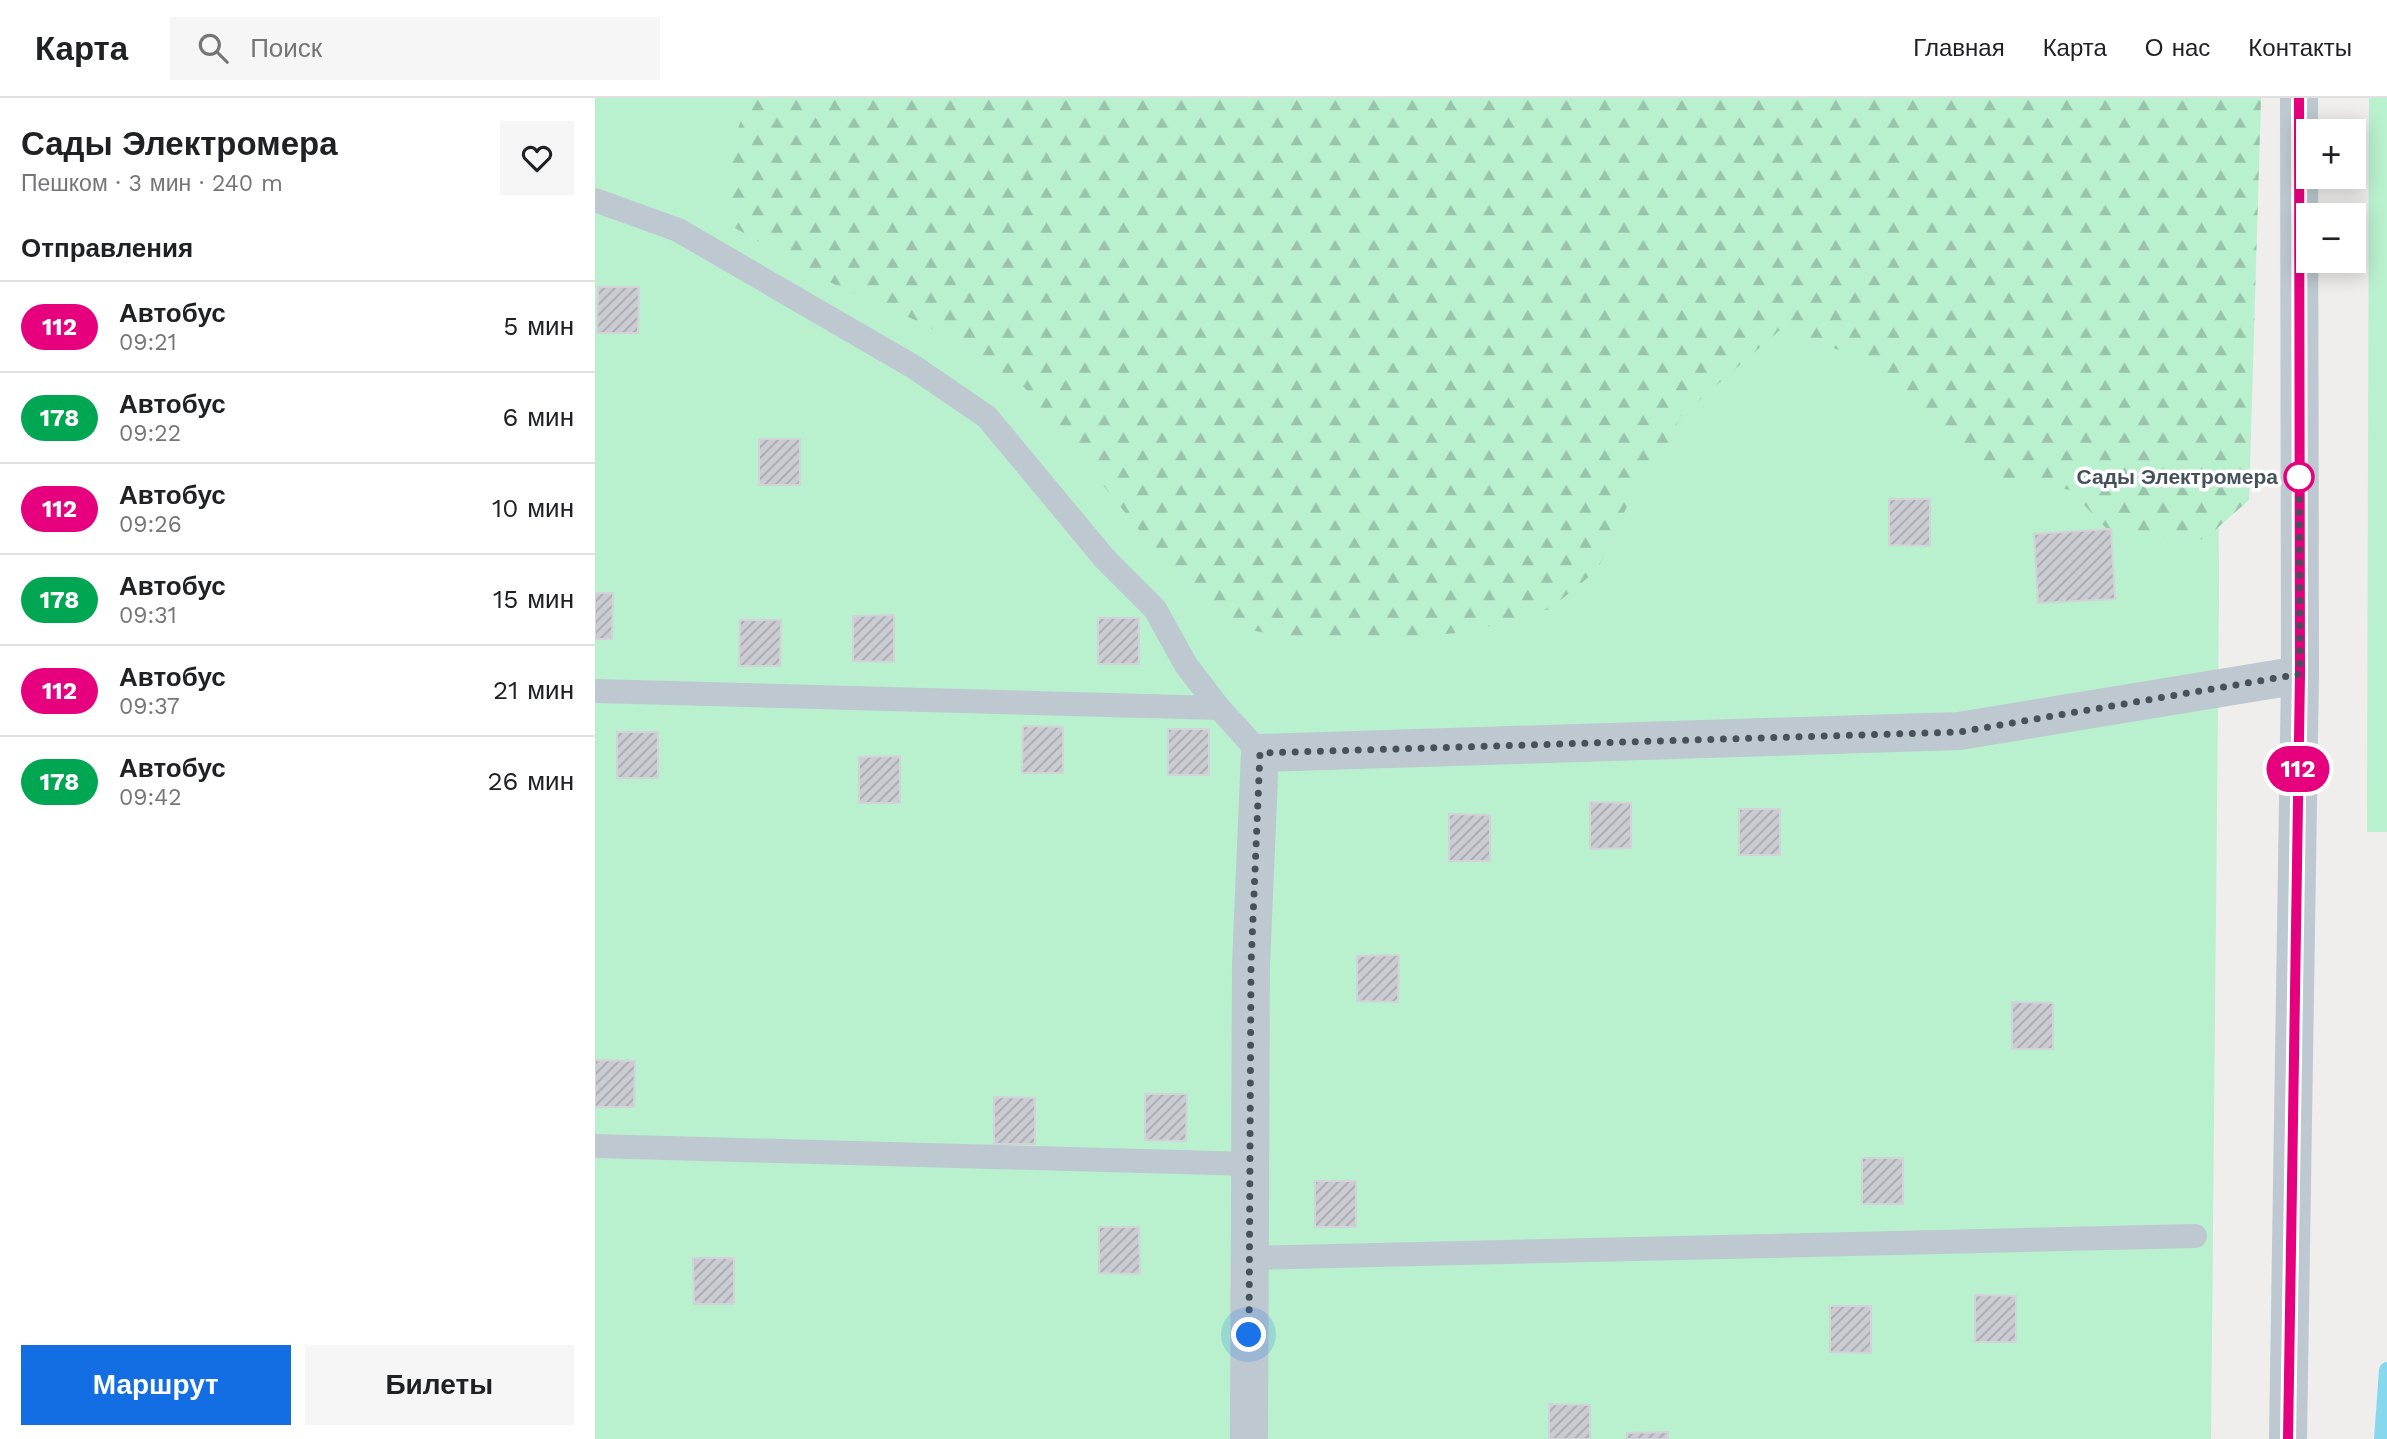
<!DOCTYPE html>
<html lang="ru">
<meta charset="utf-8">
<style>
body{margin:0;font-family:"Work Sans",sans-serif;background:#f6f6f6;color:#202124;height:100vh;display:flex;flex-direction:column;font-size:26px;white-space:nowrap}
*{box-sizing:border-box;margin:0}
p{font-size:23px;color:#757577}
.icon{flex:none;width:38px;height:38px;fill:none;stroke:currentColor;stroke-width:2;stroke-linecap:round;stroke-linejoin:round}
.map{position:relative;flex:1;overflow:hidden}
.side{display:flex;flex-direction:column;background:#fff;width:595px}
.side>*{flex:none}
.badge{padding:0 14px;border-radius:23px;font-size:24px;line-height:46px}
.buttons{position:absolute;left:1701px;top:21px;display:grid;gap:14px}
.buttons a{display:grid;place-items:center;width:70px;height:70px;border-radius:0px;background:#fff;box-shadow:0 4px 18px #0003;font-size:35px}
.you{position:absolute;width:35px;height:35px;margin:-18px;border:5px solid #fff;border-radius:50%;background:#1a73e8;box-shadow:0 0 0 10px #1a73e833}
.map>.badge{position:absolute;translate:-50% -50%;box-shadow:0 0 0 4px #fff}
h2{padding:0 21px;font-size:26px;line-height:63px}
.round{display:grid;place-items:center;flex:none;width:74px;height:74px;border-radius:0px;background:#f6f6f6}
.overview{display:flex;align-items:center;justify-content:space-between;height:119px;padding:0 21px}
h1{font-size:33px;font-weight:700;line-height:52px}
.primary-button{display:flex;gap:14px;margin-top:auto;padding:14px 21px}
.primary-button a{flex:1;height:80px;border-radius:0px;background:#136ee4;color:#fff;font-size:28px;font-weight:700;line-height:80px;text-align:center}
.primary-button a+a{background:#f6f6f6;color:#202124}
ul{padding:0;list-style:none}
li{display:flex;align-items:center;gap:21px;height:91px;padding:0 21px;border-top:2px solid #e0e0e0}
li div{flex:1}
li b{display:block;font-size:26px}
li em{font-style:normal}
li .badge{min-width:77px;font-weight:700;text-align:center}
header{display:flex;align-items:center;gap:42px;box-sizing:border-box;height:98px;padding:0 35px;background:#fff;border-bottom:2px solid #e0e0e0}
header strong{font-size:33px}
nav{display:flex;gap:38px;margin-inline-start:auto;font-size:24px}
.search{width:490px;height:63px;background:#f6f6f6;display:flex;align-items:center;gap:18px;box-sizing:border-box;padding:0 24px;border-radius:0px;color:#757577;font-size:26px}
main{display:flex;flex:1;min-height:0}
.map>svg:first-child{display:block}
.green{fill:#b9f0ce}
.forest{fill:url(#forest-firs)}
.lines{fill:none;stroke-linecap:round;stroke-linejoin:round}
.stream{stroke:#85d8ee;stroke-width:16}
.building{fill:url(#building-hatch);stroke:#d1d3d9;stroke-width:2}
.service{stroke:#bdc8d0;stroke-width:24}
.minor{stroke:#bdc8d0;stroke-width:38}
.tertiary{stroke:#bdc8d0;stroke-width:38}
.line-casing{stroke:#fff;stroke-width:16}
.line{stroke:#e6007e;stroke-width:10}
.walk{stroke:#45515b;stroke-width:7;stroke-dasharray:0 12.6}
.stop-dot{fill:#fff;stroke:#e6007e;stroke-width:3.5}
.labels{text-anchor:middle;stroke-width:7;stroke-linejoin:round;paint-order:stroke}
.stop-label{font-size:21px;font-weight:bold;fill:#45515b;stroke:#fff;text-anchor:end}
</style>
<header>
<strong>Карта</strong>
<div class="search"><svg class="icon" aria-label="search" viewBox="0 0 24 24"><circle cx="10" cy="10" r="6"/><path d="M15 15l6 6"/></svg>Поиск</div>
<nav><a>Главная</a><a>Карта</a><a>О нас</a><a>Контакты</a></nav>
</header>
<main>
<section class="side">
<div class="overview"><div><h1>Сады Электромера</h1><p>Пешком · 3 мин · 240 m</p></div><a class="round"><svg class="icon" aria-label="heart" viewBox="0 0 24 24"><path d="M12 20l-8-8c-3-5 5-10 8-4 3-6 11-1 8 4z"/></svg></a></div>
<h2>Отправления</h2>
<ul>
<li><span class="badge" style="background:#e6007e;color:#fff">112</span><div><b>Автобус</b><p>09:21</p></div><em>5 мин</em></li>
<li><span class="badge" style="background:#00a651;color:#fff">178</span><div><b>Автобус</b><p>09:22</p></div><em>6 мин</em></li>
<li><span class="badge" style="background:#e6007e;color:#fff">112</span><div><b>Автобус</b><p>09:26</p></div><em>10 мин</em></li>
<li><span class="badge" style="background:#00a651;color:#fff">178</span><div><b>Автобус</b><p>09:31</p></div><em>15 мин</em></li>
<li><span class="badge" style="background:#e6007e;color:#fff">112</span><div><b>Автобус</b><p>09:37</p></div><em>21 мин</em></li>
<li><span class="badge" style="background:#00a651;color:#fff">178</span><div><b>Автобус</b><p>09:42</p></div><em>26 мин</em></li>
</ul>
<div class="primary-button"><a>Маршрут</a><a>Билеты</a></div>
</section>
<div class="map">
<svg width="1792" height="1341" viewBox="0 0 1792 1341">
<defs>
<pattern id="forest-firs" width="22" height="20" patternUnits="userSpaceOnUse" patternTransform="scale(1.75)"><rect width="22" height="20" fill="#b9f0ce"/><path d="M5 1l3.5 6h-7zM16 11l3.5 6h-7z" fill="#98c5aa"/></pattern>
<pattern id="building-hatch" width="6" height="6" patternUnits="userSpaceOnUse" patternTransform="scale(1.75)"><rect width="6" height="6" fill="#caccd2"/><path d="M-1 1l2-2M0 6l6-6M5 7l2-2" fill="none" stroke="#a6a8ad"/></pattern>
</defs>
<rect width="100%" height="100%" fill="#f0eded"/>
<path class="green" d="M 0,0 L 1622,0 L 1624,497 L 1616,1341 L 0,1341 Z
M 1774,0 L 1792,0 L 1792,734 L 1772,734 Z"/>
<path class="forest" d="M 159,0 L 1666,0 L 1654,402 L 1610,441 L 1586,443 L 1511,430 L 1475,392 L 1393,377 L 1265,259 L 1185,232 L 1084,320 L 1075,344 L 1039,394 L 1002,472 L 955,511 L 874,534 L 731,546 L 649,531 L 598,499 L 429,289 L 404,279 L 331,227 L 230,182 L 133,126 C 135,82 132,35 159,0 Z"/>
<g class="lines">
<path class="stream" d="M 1787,1341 L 1792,1272"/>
</g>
<path class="building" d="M 3,189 L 44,189 L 43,235 L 2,235 Z
M 164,341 L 205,341 L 205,387 L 164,387 Z
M 1294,401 L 1335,401 L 1335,448 L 1294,447 Z
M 1516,431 L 1520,501 L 1443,505 L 1439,436 Z
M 0,495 L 18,495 L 17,541 L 0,541 Z
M 299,517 L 299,564 L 258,563 L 258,518 Z
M 503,520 L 544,520 L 544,566 L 503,566 Z
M 145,522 L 186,522 L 185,568 L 144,568 Z
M 428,628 L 468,629 L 468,675 L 427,675 Z
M 573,631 L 614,631 L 614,677 L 573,677 Z
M 22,634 L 63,634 L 63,680 L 22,680 Z
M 305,658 L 305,705 L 264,705 L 264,659 Z
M 995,704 L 1036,705 L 1036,750 L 995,751 Z
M 1144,711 L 1185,711 L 1185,757 L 1144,757 Z
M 854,716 L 895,717 L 895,763 L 854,763 Z
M 804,857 L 803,904 L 762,903 L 762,858 Z
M 1417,904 L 1458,905 L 1458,951 L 1417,951 Z
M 0,962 L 40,963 L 39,1009 L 0,1009 Z
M 550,996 L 592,996 L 591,1043 L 550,1042 Z
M 399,999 L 440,1000 L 440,1046 L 399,1046 Z
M 1267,1060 L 1308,1060 L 1308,1106 L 1267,1106 Z
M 720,1083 L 761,1083 L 761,1129 L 720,1129 Z
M 504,1129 L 544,1129 L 545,1176 L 504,1175 Z
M 98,1160 L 139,1160 L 139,1206 L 99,1206 Z
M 1380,1197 L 1421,1198 L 1421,1244 L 1380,1244 Z
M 1235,1208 L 1276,1208 L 1276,1255 L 1235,1254 Z
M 954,1306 L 995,1307 L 995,1341 L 954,1341 Z
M 1073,1334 L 1073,1341 L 1032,1341 L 1032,1335 Z"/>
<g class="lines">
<path class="service" d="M 0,102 L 83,132 L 319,269 L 392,319 L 510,461 L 560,511 L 591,567 L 624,610
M 0,593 L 624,610 L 665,655
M 0,1048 L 655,1066
M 654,1160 L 1600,1138"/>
<path class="minor" d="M 654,1341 L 656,867 L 665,655 L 1364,633 L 1705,577"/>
<path class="tertiary" d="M 1693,1341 L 1705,577 L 1704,0"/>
</g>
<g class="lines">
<defs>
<path id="line" d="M 1693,1341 L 1705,576 L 1704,0"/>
</defs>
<use href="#line" class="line-casing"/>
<use href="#line" class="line"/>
<path class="walk" d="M 654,1237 L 656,867 L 665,655 L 1364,634 L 1705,576 L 1704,379"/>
</g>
<circle class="stop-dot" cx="1704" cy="379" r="14"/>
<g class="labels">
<g class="stop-label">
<text x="1683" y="386">Сады Электромера</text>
</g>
</g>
</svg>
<div class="buttons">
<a>+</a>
<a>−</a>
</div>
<div class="you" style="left:654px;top:1237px"></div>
<b class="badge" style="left:1703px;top:671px;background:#e6007e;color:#fff">112</b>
</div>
</main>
